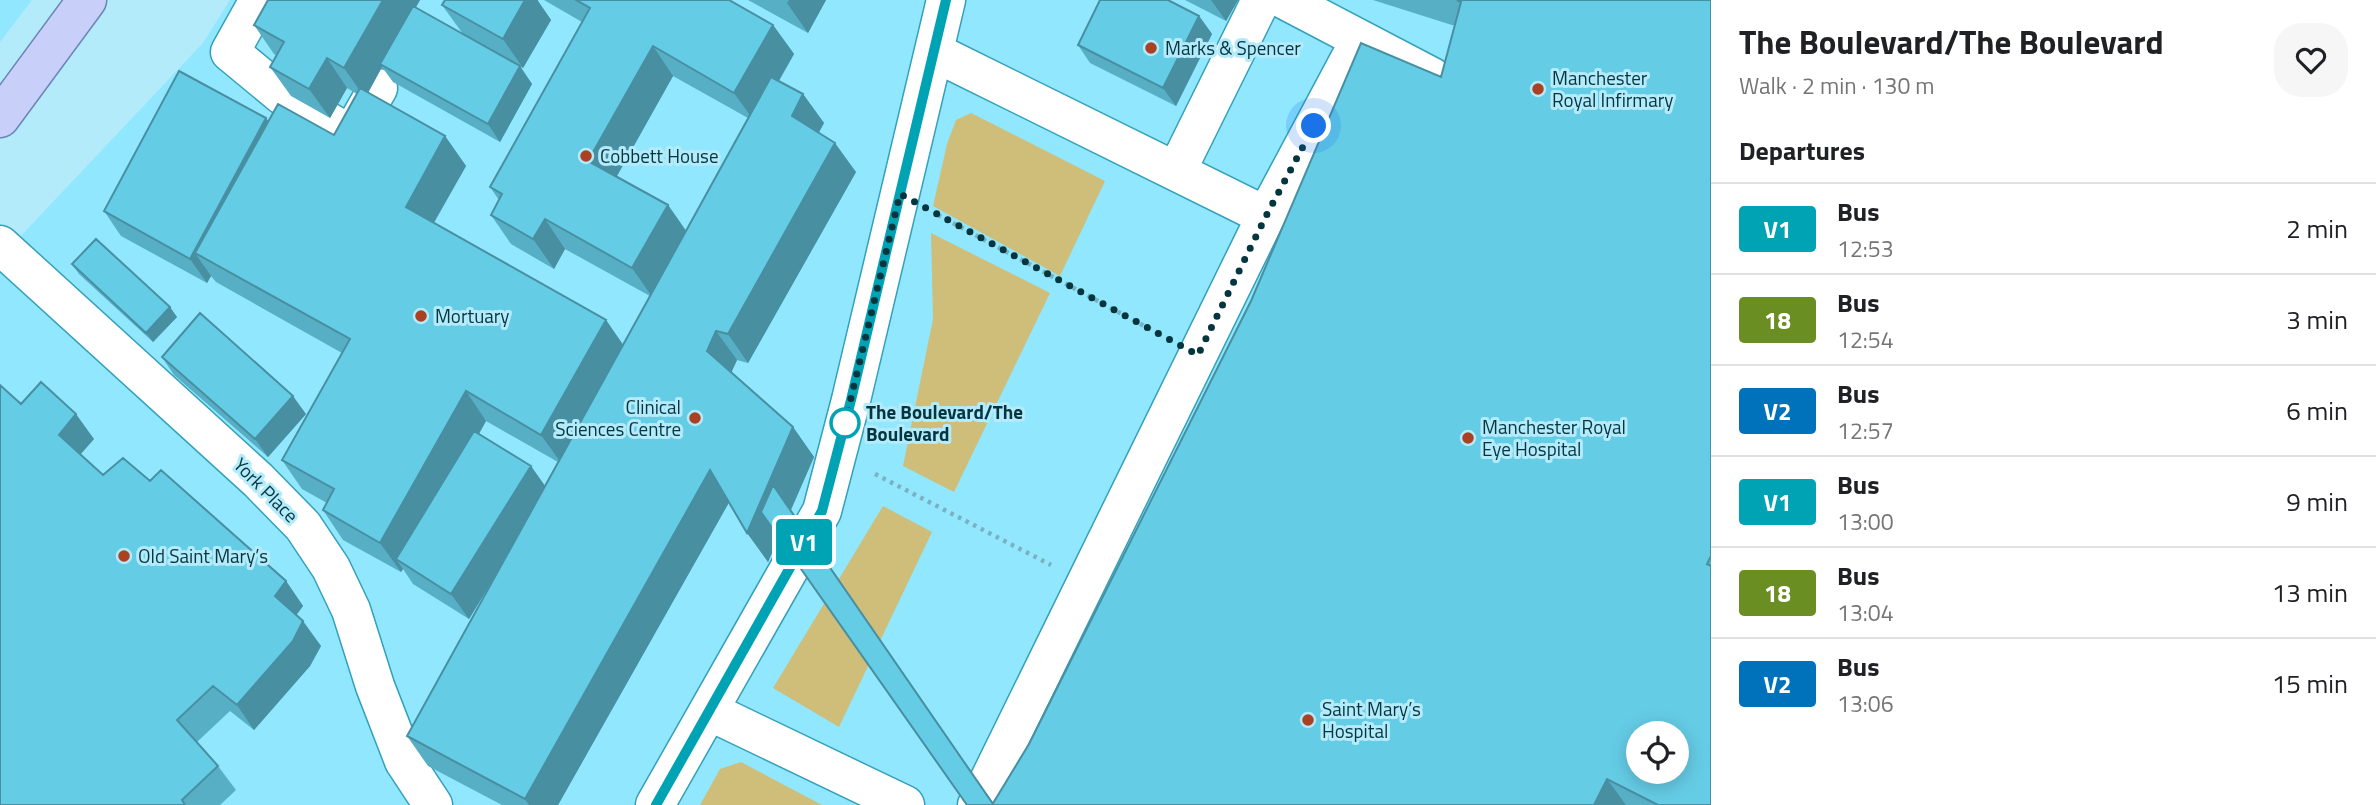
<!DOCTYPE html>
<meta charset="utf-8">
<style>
body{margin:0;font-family:"Titillium Web",sans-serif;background:#f6f6f6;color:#202124;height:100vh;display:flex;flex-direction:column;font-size:26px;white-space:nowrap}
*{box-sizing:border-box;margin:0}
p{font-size:23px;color:#757577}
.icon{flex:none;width:38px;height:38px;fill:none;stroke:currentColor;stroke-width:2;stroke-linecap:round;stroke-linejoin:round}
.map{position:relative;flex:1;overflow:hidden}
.sheet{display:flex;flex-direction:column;background:#fff;width:665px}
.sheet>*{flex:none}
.badge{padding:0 14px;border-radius:5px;font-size:24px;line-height:46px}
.controls{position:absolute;left:1626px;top:721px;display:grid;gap:14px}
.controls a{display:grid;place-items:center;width:63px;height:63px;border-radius:50%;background:#fff;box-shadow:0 4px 18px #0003;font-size:35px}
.you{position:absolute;width:35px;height:35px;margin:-18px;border:5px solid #fff;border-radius:50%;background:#1a73e8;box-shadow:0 0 0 10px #1a73e833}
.map>.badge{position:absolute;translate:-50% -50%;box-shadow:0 0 0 4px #fff}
h2{padding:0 28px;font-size:26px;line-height:63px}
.round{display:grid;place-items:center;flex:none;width:74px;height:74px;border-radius:28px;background:#f6f6f6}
.headline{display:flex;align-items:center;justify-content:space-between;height:119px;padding:0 28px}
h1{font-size:33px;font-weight:700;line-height:52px}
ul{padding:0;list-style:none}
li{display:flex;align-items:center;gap:21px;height:91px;padding:0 28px;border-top:2px solid #e0e0e0}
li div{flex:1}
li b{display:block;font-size:26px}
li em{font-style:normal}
li .badge{min-width:77px;font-weight:700;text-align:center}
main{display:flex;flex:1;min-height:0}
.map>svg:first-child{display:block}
.built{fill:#90e7fe;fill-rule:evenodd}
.green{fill:#cebe7a}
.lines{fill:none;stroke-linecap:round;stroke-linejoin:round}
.minor-casing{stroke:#34a0ba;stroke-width:41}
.major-casing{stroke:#6c85b6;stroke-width:41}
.path{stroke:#7bb1bf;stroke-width:4.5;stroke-dasharray:3.5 5;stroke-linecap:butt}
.minor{stroke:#fff;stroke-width:38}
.major{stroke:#c8d0fa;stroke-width:38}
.wall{fill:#57afc6;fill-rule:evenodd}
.shaded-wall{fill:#478fa1}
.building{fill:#65cce6;stroke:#478fa1;stroke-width:2;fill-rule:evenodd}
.line-casing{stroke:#fff;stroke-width:16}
.line{stroke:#00a3b4;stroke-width:10}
.walk{stroke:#05353f;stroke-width:7;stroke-dasharray:0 12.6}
.poi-dot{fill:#a94122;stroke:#b3ebfb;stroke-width:2.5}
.stop-dot{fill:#fff;stroke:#00a3b4;stroke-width:3.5}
.labels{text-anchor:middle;stroke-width:6;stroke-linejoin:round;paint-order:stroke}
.poi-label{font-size:19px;fill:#05353f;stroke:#b3ebfb;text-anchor:start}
.stop-label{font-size:19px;font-weight:bold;fill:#05353f;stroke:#b3ebfb;text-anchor:start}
.street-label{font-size:19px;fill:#05353f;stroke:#b3ebfb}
</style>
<main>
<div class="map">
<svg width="1711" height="805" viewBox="0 0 1711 805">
<rect width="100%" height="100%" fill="#b3ebfb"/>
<path class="built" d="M 0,0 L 32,0 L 0,42 Z
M 230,0 L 1711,0 L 1711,805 L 0,805 L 0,258 L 203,43 ZM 1638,733 L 1676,733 L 1676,772 L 1638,772 Z"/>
<path class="green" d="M 971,113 L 1105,181 L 1060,276 L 933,206 L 947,144 L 956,120 Z
M 931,233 L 1050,293 L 954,492 L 903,466 L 933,319 Z
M 883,506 L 932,532 L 839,727 L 773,688 Z
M 741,762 L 822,805 L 700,805 L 720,769 Z"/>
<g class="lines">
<defs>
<path id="minor" d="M 259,0 L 230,52 L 282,95 L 351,135 L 378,88
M 1285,0 L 1432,77
M 934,52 L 1266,216 L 977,805
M 1177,170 L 1261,0
M 1266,216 L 1360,40
M 0,245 L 258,480 L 303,526 L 331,568 L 351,610 L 375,686 L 404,761 L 433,805
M 709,711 L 905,805
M 655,805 L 822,511 L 851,400 L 946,0"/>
<path id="major" d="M 0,118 L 87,0"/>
</defs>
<use href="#minor" class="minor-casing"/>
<use href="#major" class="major-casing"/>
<path class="path" d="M 938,215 L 1161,335
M 875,474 L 1051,565"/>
<use href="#minor" class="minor"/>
<use href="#major" class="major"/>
</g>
<path class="wall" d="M 268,0 L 420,0 L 415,8 L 463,34 L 442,5 L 538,1 L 551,20 L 523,68 L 520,67 L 532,84 L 500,142 L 393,82 L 382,67 L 368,93 L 445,136 L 466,166 L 434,223 L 606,320 L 623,345 L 650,296 L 565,249 L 554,269 L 511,244 L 491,215 L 499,200 L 490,187 L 582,22 L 544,0 L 729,0 L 773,25 L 794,54 L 779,81 L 803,94 L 824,123 L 819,132 L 856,172 L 748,363 L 737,360 L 731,372 L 793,427 L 814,457 L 791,510 L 993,803 L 1441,77 L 1455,26 L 1373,0 L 1711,0 L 1711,805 L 967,805 L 779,537 L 768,562 L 729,502 L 558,805 L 502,805 L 428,766 L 407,736 L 498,571 L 469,619 L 413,584 L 403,569 L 401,572 L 343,540 L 323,510 L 327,503 L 302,489 L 282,460 L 342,353 L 216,282 L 211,276 L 207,283 L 121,236 L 104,211 L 266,118 L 269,122 L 334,135 L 357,94 L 347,88 L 330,118 L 291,96 L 270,67 L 277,56 L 274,54 L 254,25 ZM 673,76 L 748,118 L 686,231 L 668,205 L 617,176 ZM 486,421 L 558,462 L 545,486 L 479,434 Z
M 748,0 L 826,0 L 808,33 Z
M 1185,0 L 1238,0 L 1226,21 Z
M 1199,16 L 1212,34 L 1176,106 L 1090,63 L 1078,45 Z
M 72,264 L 177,317 L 153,342 L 79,274 Z
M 162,357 L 306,414 L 268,457 L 174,375 Z
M 21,404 L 94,439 L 81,454 L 103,475 L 150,481 L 286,581 L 303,606 L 296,615 L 321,646 L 310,666 L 254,730 L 230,711 L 197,742 L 218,766 L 236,790 L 220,805 L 0,805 Z"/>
<path class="shaded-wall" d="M 383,0 L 420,0 L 383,66 L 380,64 L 382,67 L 365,98 L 344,68 Z
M 525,0 L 538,0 L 538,1 L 551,20 L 523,68 L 503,39 Z
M 789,0 L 826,0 L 808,33 L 787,3 Z
M 1211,0 L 1238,0 L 1226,21 Z
M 1199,16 L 1212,34 L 1176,106 L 1163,88 Z
M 773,25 L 794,54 L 755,122 L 734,93 Z
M 653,46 L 673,76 L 609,190 L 588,161 Z
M 327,58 L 347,88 L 330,118 L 309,89 Z
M 520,66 L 532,84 L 500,142 L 488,124 Z
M 803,94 L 824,123 L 812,145 L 792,116 Z
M 266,118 L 283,143 L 195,253 L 211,276 L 207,283 L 190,259 Z
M 445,136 L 466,166 L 426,236 L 406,207 Z
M 835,143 L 856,172 L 748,363 L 728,334 Z
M 668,205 L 689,235 L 653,298 L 632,268 Z
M 545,219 L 565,249 L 554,269 L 533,239 Z
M 170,307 L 177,317 L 153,342 L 146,333 Z
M 606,320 L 626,349 L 562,464 L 541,435 Z
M 716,331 L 737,360 L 728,380 L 707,351 Z
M 466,391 L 486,421 L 405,565 L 396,559 L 403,569 L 401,572 L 380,543 Z
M 293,396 L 306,414 L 268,457 L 255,439 Z
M 76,414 L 94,439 L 76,459 L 59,435 Z
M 793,427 L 814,457 L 768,562 L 747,533 Z
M 531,466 L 548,490 L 469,619 L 451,594 Z
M 710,470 L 731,499 L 558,805 L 529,805 L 525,799 Z
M 286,581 L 303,606 L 292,621 L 275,596 Z
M 303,621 L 321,646 L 310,666 L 254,730 L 237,705 Z
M 1607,779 L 1626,805 L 1594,805 Z"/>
<path class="building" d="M 268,0 L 383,0 L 344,68 L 327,58 L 309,89 L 270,67 L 284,42 L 254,25 Z
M 445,0 L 525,0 L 503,39 L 442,5 Z
M 576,0 L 729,0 L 773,25 L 734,93 L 653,46 L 588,161 L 668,205 L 632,268 L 545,219 L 533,239 L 491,215 L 502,194 L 490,187 L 590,8 Z
M 1100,0 L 1168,0 L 1199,16 L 1163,88 L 1078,45 Z
M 1457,0 L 1711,0 L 1711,556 L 1707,564 L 1711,566 L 1711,805 L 1658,805 L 1607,779 L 1594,805 L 992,805 L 1029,744 L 1251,301 L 1361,43 L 1441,77 L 1461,2 ZM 1638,733 L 1676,733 L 1676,772 L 1638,772 Z
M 413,6 L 520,66 L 488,124 L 380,64 Z
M 179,71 L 266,118 L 190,259 L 104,211 Z
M 771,77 L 803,94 L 792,116 L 835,143 L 728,334 L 716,331 L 707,351 L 793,427 L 747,533 L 710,470 L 525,799 L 407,736 Z
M 360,88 L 445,136 L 406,207 L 606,320 L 541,435 L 466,391 L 380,543 L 323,510 L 334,489 L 282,460 L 350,339 L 195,253 L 278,104 L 334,135 Z
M 96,239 L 170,307 L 146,333 L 72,264 Z
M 200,313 L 293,396 L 255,439 L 162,357 Z
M 41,382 L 76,414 L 59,435 L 103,475 L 123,458 L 150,481 L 161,470 L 286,581 L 275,596 L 303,621 L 293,641 L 237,705 L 213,686 L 177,720 L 218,766 L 182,800 L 185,805 L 0,805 L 0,385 L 21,404 Z
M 474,431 L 531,466 L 451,594 L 396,559 Z
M 773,485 L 993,804 L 992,805 L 967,805 L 761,512 Z"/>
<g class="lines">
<defs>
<path id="line" d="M 656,805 L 822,511 L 851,400 L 946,0"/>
</defs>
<use href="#line" class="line-casing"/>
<use href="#line" class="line"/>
<path class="walk" d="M 845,423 L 900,194 L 1198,355 L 1266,216 L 1314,126"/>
</g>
<g class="poi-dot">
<circle cx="1151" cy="48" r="7"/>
<circle cx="1538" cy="89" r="7"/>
<circle cx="586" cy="156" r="7"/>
<circle cx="421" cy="316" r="7"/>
<circle cx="695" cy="418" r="7"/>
<circle cx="1468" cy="438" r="7"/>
<circle cx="124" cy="556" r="7"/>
<circle cx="1308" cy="720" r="7"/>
</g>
<circle class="stop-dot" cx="845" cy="423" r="14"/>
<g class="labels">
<g class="poi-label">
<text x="1165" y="55">Marks &amp; Spencer</text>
<text x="1552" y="85">Manchester<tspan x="1552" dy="22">Royal Infirmary</tspan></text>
<text x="600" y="163">Cobbett House</text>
<text x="435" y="323">Mortuary</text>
<text x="681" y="414" text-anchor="end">Clinical<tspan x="681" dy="22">Sciences Centre</tspan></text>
<text x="1482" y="434">Manchester Royal<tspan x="1482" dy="22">Eye Hospital</tspan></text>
<text x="138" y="563">Old Saint Mary’s</text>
<text x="1322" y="716">Saint Mary’s<tspan x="1322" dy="22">Hospital</tspan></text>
</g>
<g class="stop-label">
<text x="866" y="419">The Boulevard/The<tspan x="866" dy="22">Boulevard</tspan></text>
</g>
<g class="street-label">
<text transform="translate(266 490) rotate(45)" y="7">York Place</text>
</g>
</g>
</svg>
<div class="controls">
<a><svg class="icon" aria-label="locate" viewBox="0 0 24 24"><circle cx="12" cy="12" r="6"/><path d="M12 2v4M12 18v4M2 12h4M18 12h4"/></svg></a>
</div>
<div class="you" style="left:1314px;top:126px"></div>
<b class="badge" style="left:804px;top:542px;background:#00a3b4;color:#fff">V1</b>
</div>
<section class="sheet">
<div class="headline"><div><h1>The Boulevard/The Boulevard</h1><p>Walk · 2 min · 130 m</p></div><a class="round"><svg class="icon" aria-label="heart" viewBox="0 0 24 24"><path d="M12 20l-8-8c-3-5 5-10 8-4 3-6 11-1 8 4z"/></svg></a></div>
<h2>Departures</h2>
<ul>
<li><span class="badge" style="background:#00a3b4;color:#fff">V1</span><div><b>Bus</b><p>12:53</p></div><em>2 min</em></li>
<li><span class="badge" style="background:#6b8e23;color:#fff">18</span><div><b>Bus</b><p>12:54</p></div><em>3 min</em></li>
<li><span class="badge" style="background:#0072bc;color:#fff">V2</span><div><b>Bus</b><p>12:57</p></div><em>6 min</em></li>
<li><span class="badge" style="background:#00a3b4;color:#fff">V1</span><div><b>Bus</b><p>13:00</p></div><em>9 min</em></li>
<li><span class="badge" style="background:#6b8e23;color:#fff">18</span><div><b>Bus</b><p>13:04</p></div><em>13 min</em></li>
<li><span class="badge" style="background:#0072bc;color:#fff">V2</span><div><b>Bus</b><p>13:06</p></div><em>15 min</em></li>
</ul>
</section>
</main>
